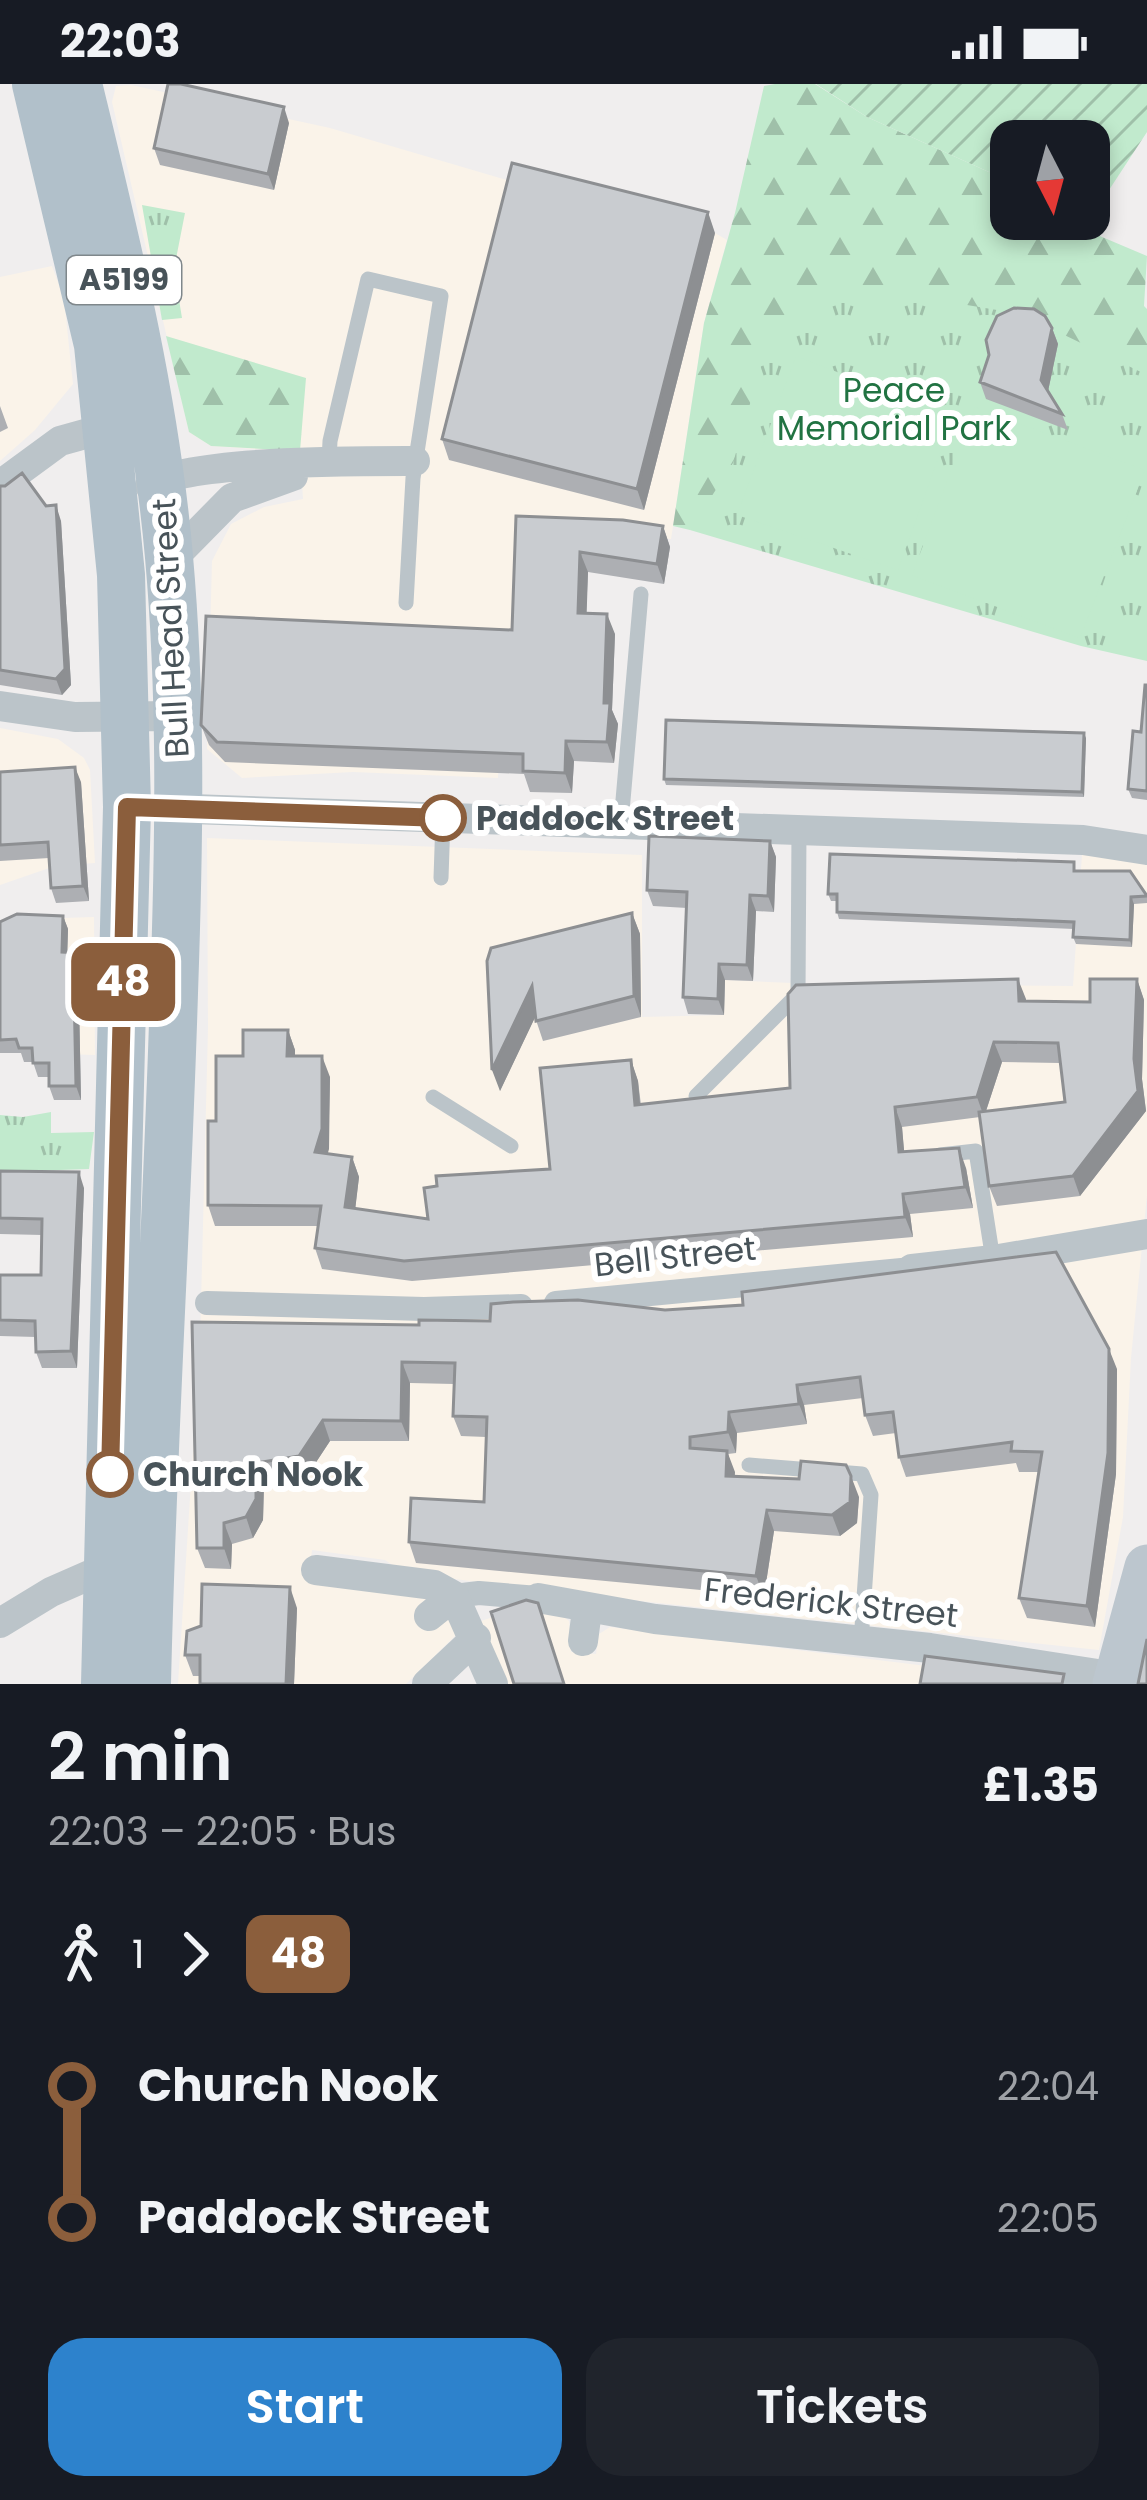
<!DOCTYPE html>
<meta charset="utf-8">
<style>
body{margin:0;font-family:Poppins,sans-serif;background:#20242c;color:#f1f3f6;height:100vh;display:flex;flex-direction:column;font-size:45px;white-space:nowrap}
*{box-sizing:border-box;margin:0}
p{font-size:39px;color:#9ea1a6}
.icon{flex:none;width:66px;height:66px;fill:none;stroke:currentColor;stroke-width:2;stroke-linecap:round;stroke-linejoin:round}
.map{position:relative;height:1600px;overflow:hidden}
.details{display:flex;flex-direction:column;background:#171b24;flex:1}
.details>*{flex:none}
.badge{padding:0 24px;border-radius:18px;font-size:42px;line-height:78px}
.needle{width:78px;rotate:174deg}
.tools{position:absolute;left:990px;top:36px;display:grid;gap:24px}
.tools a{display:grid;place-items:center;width:120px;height:120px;border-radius:24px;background:#171b24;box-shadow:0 6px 18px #0003;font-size:60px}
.map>.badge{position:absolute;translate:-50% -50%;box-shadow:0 0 0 6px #fff}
.legs{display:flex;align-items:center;gap:18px;height:132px;padding:0 48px;font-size:39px}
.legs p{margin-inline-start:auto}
.overview{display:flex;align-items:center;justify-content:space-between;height:204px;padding:0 48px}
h1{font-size:66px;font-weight:600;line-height:90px}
.action{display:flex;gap:24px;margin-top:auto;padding:24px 48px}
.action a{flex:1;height:138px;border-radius:36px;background:#2d82cc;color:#fff;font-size:48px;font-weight:600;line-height:138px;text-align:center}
.action a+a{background:#20242c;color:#f1f3f6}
ul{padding:0 48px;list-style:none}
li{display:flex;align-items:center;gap:42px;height:132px;font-size:45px}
li i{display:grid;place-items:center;width:18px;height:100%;margin:0 15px;background:currentColor}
li i::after{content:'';width:30px;height:30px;margin:-15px;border:9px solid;border-radius:50%;background:#171b24}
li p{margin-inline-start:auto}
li:first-child i{background:linear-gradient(#0000 50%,currentColor 0)}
li:last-child i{background:linear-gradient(currentColor 50%,#0000 0)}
.status{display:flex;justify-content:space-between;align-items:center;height:84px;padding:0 60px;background:#171b24;direction:ltr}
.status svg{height:33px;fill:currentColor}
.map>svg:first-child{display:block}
.commercial{fill:#faf3e9}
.grass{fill:url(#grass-tufts)}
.forest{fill:url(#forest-firs)}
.garden{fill:url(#garden-furrows)}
.pitch{fill:#c1eacd}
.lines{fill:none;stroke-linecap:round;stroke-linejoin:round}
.service{stroke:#bbc4c9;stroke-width:15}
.pedestrian{stroke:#bbc4c9;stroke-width:24}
.minor{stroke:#bbc4c9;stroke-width:30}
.secondary{stroke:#bcc6ce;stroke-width:45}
.primary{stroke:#b1c0ca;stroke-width:48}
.wall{fill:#adafb3;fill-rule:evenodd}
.shaded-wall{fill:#8d8f92}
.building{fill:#c9ccd0;stroke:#8d8f92;stroke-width:3}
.line-1-casing{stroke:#fff;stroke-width:27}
.line-1{stroke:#8b5e3c;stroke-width:18}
.stop-1-dot{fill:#fff;stroke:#8b5e3c;stroke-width:6}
.labels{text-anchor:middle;stroke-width:12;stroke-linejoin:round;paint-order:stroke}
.shield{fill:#fff;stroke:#7f878b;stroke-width:3}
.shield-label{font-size:30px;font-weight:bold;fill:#485359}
.park-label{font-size:33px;fill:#217342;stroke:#fff}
.street-label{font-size:33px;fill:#485359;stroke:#fff}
.stop-label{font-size:33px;font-weight:bold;fill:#485359;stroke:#fff;text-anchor:start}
</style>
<div class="status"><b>22:03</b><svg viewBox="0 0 49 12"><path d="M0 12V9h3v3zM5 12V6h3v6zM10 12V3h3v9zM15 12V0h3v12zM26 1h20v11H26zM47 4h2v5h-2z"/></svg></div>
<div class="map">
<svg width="1147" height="1600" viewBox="0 0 1147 1600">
<defs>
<pattern id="grass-tufts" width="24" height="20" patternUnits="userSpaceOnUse" patternTransform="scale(3)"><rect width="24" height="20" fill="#c1eacd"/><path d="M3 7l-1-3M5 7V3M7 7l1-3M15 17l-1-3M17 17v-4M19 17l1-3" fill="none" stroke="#9fc0a9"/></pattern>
<pattern id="forest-firs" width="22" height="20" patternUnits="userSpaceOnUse" patternTransform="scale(3)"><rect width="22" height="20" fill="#c1eacd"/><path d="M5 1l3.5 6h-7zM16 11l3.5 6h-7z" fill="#9fc0a9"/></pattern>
<pattern id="garden-furrows" width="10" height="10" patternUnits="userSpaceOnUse" patternTransform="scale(3)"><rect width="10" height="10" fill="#c1eacd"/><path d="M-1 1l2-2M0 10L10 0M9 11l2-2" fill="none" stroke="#9fc0a9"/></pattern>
</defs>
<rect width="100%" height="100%" fill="#f0eeee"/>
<path class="commercial" d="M 131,1 L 330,44 L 520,100 L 715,149 L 727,156 L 704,239 L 671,455 L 518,449 L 509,574 L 501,611 L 498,694 L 353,688 L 242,694 L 207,665 L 212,477 L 231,440 L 264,423 L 303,415 L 300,368 L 211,362 L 189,348 L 112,18 L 116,2 Z
M 52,182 L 64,215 L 73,300 L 35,346 L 0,377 L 0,193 Z
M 0,644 L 58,655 L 84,674 L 90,686 L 95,779 L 55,782 L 0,801 Z
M 207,754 L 642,771 L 642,933 L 723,931 L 725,896 L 816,900 L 1073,902 L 1083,756 L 1147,766 L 1147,1111 L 1131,1274 L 1123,1433 L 1099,1566 L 528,1505 L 403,1488 L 385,1476 L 312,1466 L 309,1493 L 432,1510 L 460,1547 L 406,1600 L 178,1600 L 200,1259 L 208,944 Z
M 94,833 L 95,971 L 0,968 L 0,836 Z
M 532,1520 L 561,1530 L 569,1537 L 571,1568 L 596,1570 L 599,1550 L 610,1543 L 1073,1600 L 503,1600 L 481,1537 Z"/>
<path class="grass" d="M 839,100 L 1147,277 L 1147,577 L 1081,562 L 690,446 L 749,157 Z
M 142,121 L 185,129 L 174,185 L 182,234 L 162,236 Z
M 51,1028 L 51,1049 L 94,1048 L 89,1085 L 0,1088 L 0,1031 L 23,1033 Z"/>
<path class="forest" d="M 775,0 L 815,0 L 867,33 L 1011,98 L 1011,135 L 1081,135 L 1069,139 L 1147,172 L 1144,222 L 1147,225 L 1147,291 L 1021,230 L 829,198 L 762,278 L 733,379 L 690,446 L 673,442 L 704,239 L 735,129 L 764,2 Z
M 166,252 L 306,294 L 300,367 L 211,362 L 189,348 Z"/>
<path class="garden" d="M 816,0 L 1147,0 L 1147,48 L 1092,132 L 1089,57 L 1011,57 L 1011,98 L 867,33 Z"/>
<path class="pitch" d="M 796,272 L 953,333 L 898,486 L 737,431 Z
M 975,323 L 1145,386 L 1080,554 L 912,491 Z"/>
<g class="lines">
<path class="service" d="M 329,377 L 330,357 L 368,195 L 441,212 L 413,394 L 406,519
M 621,739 L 641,510
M 441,794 L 443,735
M 696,1012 L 798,910 L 799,746
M 433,1013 L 511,1062
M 940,1071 L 976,1067 L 993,1176
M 749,1381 L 862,1390 L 871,1411 L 861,1558"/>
<path class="pedestrian" d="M 207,1219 L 424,1225 L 521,1222
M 556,1219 L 912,1185
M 454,1512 L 479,1509 L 538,1514"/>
<path class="minor" d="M 0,401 L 60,357 L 121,340
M 150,402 C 184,376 364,377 415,377
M 170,477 L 232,414 L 293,392
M 0,622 L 75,633 L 176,632
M 163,724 L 1083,756 L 1147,766
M 912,1185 L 993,1176 L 1147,1150
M 316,1486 L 434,1501 L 454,1512 L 493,1600
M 538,1514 L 655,1535 L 930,1564 L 1117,1593
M 429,1532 L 454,1512
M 0,1539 L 51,1508 L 108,1483
M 583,1557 L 587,1526
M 427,1600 L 476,1554"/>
<path class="secondary" d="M 1115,1600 L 1147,1483"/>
<path class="primary" d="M 36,0 L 98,261 L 121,491 L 127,723 L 105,1600
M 78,0 C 116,157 155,312 169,473 C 182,618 179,764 174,909 C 167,1140 152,1370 147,1600"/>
</g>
<path class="wall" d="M 289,39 L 274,106 L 160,81 L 154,64 Z
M 715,149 L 644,426 L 449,376 L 442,355 Z
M 1052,244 L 1058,260 L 1048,307 L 1062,330 L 1068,346 L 986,315 L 980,298 Z
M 0,322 L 8,344 L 0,348 Z
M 0,402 L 46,422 L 61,437 L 71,601 L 62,611 L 0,601 Z
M 516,432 L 663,442 L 670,463 L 664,500 L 588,488 L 586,529 L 615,550 L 612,626 L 618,640 L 614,679 L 574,677 L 572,709 L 530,708 L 524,690 L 225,678 L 209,661 L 201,641 L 512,546 Z
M 1147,601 L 1147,716 L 1132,714 L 1128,705 L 1141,648 Z
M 1086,654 L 1084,713 L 666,701 L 664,695 Z
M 0,688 L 81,698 L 89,817 L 56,819 L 51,804 L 49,774 L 0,777 Z
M 770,757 L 776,773 L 774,828 L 756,827 L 753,897 L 725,896 L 724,931 L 688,930 L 683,913 L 687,824 L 653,822 L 647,806 Z
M 1076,787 L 1130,787 L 1147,813 L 1147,819 L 1134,820 L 1132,863 L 1076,860 L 1073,853 L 1074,845 L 839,835 L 837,828 L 837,817 L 831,817 L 828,810 Z
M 632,829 L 640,850 L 641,933 L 543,957 L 535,933 L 500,1007 L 487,877 Z
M 63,832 L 68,845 L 67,868 L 87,883 L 86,916 L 79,916 L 81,1016 L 54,1016 L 49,1002 L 49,993 L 38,993 L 33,978 L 24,978 L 21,969 L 0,969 L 0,838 Z
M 1137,895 L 1144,916 L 1142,995 L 1146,1027 L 1080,1112 L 997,1122 L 989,1102 L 980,1033 L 902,1043 L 904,1068 L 966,1084 L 973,1124 L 910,1130 L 913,1153 L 412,1197 L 322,1185 L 315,1164 L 318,1142 L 215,1142 L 208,1121 L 216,1037 L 243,972 L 288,946 L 295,966 L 295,972 L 330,993 L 328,1070 L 352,1073 L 359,1093 L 355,1125 L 428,1135 L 550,1085 L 631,976 L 638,997 L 641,1021 L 790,1004 L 1026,917 L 1090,918 ZM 1002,978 L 1060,979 L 1065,1018 L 986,1027 Z
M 0,1087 L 84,1104 L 77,1284 L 42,1284 L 36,1268 L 36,1253 L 0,1252 L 0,1191 L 41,1191 L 42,1151 L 0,1150 Z
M 192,1238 L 1117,1285 L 1116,1390 L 1095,1543 L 1027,1534 L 1019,1514 L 1039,1388 L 1019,1388 L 1016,1379 L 906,1393 L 899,1373 L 896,1349 L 873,1352 L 865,1331 L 863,1314 L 804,1321 L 807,1340 L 737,1349 L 736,1369 L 728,1370 L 735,1393 L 859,1413 L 857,1439 L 840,1452 L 774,1447 L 764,1512 L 416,1479 L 409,1458 L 484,1418 L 486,1353 L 461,1352 L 453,1332 L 454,1300 L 410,1299 L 409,1357 L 330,1357 L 307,1392 L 264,1400 L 263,1436 L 253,1454 L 232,1460 L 231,1485 L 205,1484 L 197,1464 Z
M 297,1524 L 294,1600 L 200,1600 L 200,1592 L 193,1592 L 185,1571 Z"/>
<path class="shaded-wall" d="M 284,23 L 289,39 L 274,106 L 268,90 Z
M 708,128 L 715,149 L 644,426 L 637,405 Z
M 1052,244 L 1058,260 L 1047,312 L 1041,296 Z
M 56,421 L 61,437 L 71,601 L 62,611 L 56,595 Z
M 663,442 L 670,463 L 664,500 L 657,480 Z
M 580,468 L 588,488 L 586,549 L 578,529 Z
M 607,530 L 615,550 L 612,626 L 618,640 L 614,679 L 607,658 L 604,619 Z
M 1084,649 L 1086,654 L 1084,713 L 1082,708 Z
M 566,657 L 574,677 L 572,709 L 565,689 Z
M 75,683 L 81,698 L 89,817 L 83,802 Z
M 770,757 L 776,773 L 774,828 L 768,812 Z
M 750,811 L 756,827 L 753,897 L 747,881 Z
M 1131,813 L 1134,820 L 1132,863 L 1130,856 Z
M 632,829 L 640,850 L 641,933 L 634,912 Z
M 63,832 L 68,845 L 67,882 L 62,868 Z
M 82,869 L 87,883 L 86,916 L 81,902 Z
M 719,880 L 725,896 L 724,931 L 718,915 Z
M 1018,895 L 1026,915 L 1026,937 L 1019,917 Z
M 1137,895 L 1144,916 L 1142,995 L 1146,1027 L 1080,1112 L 1073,1092 L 1134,975 Z
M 74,902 L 79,916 L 81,1016 L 76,1002 Z
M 532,902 L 540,923 L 500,1007 L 492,986 Z
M 288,946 L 295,966 L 295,993 L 287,972 Z
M 994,958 L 1002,978 L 984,1033 L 977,1013 Z
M 322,972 L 330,993 L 329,1065 L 322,1089 L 315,1068 Z
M 631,976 L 638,997 L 642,1042 L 635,1021 Z
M 895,1023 L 902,1043 L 906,1088 L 899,1068 Z
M 959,1064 L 966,1084 L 973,1124 L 965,1103 Z
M 352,1073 L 359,1093 L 353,1144 L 345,1123 Z
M 79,1088 L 84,1104 L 77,1284 L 71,1267 Z
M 903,1110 L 910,1130 L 913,1153 L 905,1133 Z
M 1109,1265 L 1117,1285 L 1116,1390 L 1095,1543 L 1087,1522 Z
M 402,1278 L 410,1299 L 409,1357 L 401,1337 Z
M 797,1301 L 804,1321 L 807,1340 L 799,1320 Z
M 729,1328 L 737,1349 L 736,1369 L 728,1348 Z
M 323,1336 L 330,1357 L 307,1392 L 299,1372 Z
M 727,1367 L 735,1388 L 734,1413 L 726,1392 Z
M 256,1379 L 264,1400 L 263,1436 L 253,1454 L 246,1433 Z
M 851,1392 L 859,1413 L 857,1439 L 840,1452 L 832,1431 Z
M 767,1426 L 774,1447 L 764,1512 L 756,1492 Z
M 224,1439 L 232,1460 L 231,1485 L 224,1464 Z
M 290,1503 L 297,1524 L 294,1600 L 286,1600 Z"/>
<path class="building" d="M 168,0 L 181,0 L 284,23 L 268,90 L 154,64 Z
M 512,79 L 708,128 L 637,405 L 442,355 Z
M 1014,224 L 1034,225 L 1045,232 L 1052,244 L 1041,296 L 1062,330 L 980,298 L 989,271 L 986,256 L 997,232 Z
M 22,389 L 46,422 L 56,421 L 65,585 L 56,595 L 0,586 L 0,402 L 5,402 Z
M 516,432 L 623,436 L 663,442 L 657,480 L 580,468 L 578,529 L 607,530 L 604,619 L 610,619 L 607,658 L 566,657 L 565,689 L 523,687 L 523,670 L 217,658 L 201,641 L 206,532 L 512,546 Z
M 1145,601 L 1147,601 L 1147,707 L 1128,705 L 1133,647 L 1141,648 Z
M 666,636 L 1084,649 L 1082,708 L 664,695 Z
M 75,683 L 83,802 L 51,804 L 48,758 L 0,761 L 0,688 Z
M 649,752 L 770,757 L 768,812 L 750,811 L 747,881 L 719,880 L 718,915 L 683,913 L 687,808 L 647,806 Z
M 830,770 L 1074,778 L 1074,787 L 1130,787 L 1147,812 L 1131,813 L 1130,856 L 1073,853 L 1074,838 L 837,828 L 837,810 L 828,810 Z
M 632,829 L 634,912 L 536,937 L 532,902 L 492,986 L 487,877 L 491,864 Z
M 17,830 L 63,832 L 62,868 L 82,869 L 81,902 L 74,902 L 76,1002 L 49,1002 L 49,979 L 33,979 L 32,964 L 19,964 L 16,955 L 0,956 L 0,838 Z
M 1018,895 L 1019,917 L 1090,918 L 1090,895 L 1137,895 L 1134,975 L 1138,1007 L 1073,1092 L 989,1102 L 979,1028 L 1065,1018 L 1058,959 L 994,958 L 977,1013 L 895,1023 L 899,1068 L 959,1064 L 965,1103 L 903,1110 L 905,1133 L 404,1177 L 315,1164 L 321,1122 L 208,1121 L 208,1037 L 216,1037 L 216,972 L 243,972 L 243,946 L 288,946 L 287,972 L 322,972 L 322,1045 L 315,1068 L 352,1073 L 345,1123 L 428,1135 L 424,1104 L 437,1102 L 436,1092 L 550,1085 L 540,984 L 631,976 L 635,1021 L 790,1004 L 788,910 L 796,901 Z
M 0,1087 L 79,1088 L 71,1267 L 36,1268 L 35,1237 L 0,1236 L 0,1191 L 41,1191 L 42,1135 L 0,1134 Z
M 1056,1168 L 1109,1265 L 1108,1369 L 1087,1522 L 1019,1514 L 1042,1368 L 1011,1367 L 1012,1358 L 899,1373 L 893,1328 L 865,1331 L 860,1293 L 797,1301 L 799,1320 L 729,1328 L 728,1348 L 690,1353 L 690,1364 L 727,1367 L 726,1392 L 799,1395 L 801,1377 L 846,1381 L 851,1392 L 850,1418 L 832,1431 L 767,1426 L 756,1492 L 409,1458 L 411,1414 L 484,1418 L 487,1333 L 453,1332 L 455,1279 L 402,1278 L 401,1337 L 323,1336 L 299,1372 L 256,1379 L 256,1415 L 246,1433 L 224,1439 L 224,1464 L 197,1464 L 192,1238 L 419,1241 L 419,1236 L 490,1237 L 491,1220 L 513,1218 L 578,1216 L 665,1226 L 743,1221 L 742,1208 Z
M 202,1500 L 290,1503 L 286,1600 L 200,1600 L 200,1571 L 185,1571 L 187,1547 L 201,1542 Z
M 526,1516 L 538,1519 L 564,1600 L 514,1600 L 491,1528 Z
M 1147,1555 L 1147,1600 L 1138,1600 Z
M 925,1572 L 1064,1590 L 1062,1600 L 920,1600 Z"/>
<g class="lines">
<defs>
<path id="line-1" d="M 110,1390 L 127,723 L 443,734"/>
</defs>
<use href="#line-1" class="line-1-casing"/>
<use href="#line-1" class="line-1"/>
</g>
<g class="stop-1-dot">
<circle cx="443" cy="734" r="21"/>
<circle cx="110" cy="1390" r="21"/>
</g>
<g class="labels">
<rect class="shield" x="67" y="172" width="114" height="48" rx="9"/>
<g class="shield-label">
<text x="124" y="206">A5199</text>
</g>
<g class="park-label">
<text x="894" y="318">Peace<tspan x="894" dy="38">Memorial Park</tspan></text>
</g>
<g class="street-label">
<text transform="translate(170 544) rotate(-93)" y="12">Bull Head Street</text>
<text transform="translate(675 1172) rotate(-6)" y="12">Bell Street</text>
<text transform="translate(831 1518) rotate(6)" y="12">Frederick Street</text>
</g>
<g class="stop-label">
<text x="476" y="746">Paddock Street</text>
<text x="143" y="1402">Church Nook</text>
</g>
</g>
</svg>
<div class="tools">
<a><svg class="needle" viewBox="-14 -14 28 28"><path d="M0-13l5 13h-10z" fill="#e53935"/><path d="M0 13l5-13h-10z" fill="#9ea1a6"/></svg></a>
</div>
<b class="badge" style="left:123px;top:898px;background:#8b5e3c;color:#fff">48</b>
</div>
<section class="details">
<div class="overview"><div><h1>2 min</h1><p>22:03 – 22:05 · Bus</p></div><b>£1.35</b></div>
<div class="legs"><svg class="icon" aria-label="walk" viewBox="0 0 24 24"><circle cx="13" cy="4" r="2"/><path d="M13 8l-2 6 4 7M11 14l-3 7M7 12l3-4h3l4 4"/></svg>1<svg class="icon" aria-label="forward" viewBox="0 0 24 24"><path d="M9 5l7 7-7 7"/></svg><b class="badge" style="background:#8b5e3c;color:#fff">48</b></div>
<ul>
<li><i style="color:#8b5e3c"></i><b>Church Nook</b><p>22:04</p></li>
<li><i style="color:#8b5e3c"></i><b>Paddock Street</b><p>22:05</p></li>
</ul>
<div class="action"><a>Start</a><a>Tickets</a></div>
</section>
